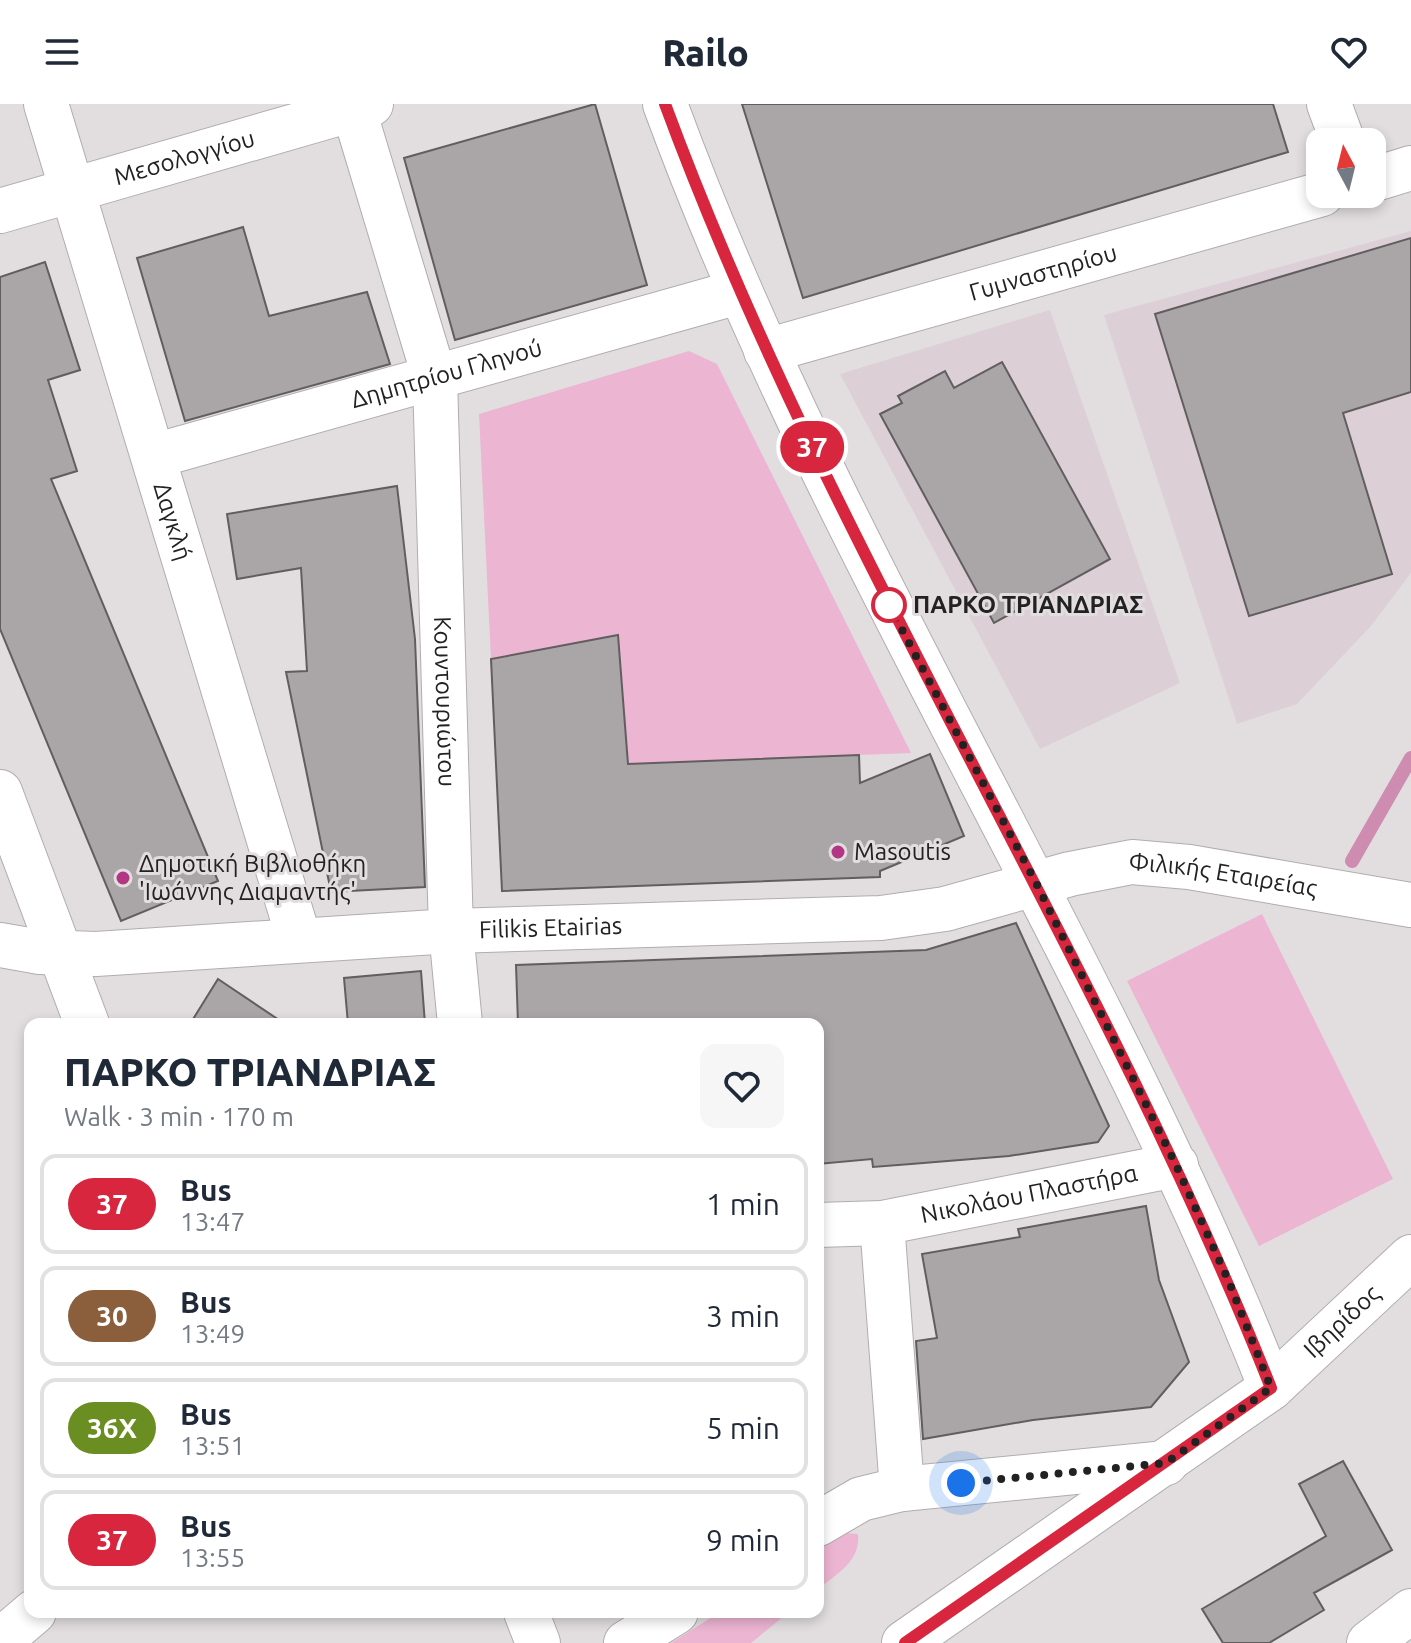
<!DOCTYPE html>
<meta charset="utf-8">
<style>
body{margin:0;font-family:Ubuntu,sans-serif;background:#f6f6f7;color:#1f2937;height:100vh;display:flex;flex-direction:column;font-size:30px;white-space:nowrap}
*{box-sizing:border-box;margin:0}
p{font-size:26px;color:#747a83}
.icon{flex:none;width:44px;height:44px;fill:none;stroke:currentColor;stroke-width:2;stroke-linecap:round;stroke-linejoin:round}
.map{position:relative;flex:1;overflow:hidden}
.sheet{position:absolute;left:24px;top:914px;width:800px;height:600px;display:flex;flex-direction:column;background:#fff;border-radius:16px;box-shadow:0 4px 12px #0003}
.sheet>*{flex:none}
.badge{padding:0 16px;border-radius:26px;font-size:28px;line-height:52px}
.needle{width:52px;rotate:353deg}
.controls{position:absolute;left:1306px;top:24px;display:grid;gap:16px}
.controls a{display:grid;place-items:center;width:80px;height:80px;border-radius:16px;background:#fff;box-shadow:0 4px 12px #0003;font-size:40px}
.you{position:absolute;width:40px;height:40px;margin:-20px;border:6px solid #fff;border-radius:50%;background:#1a73e8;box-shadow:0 0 0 12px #1a73e833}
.map>.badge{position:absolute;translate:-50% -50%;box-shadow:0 0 0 4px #fff}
.round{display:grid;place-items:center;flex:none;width:84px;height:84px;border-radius:16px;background:#f6f6f7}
.headline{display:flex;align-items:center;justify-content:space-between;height:136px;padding:0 40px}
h1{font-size:38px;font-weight:800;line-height:60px}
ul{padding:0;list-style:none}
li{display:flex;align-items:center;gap:24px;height:100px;margin:0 16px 12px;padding:0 24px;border:4px solid #e0e1e3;border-radius:16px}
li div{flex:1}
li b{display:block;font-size:30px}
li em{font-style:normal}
li .badge{min-width:88px;font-weight:700;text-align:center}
header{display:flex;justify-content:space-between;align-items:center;height:104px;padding:0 40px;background:#fff;font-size:36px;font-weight:800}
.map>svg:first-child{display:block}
.built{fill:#dcd0d6}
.green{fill:#ecb5d2}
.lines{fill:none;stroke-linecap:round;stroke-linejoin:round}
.stream{stroke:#cf8cb1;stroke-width:14}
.building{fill:#aaa6a8;stroke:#625e60;stroke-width:2}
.street-casing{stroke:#b1adaf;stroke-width:46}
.secondary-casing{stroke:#b1adaf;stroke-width:46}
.street{stroke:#fff;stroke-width:44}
.secondary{stroke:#fff;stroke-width:44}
.line-casing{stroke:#fff;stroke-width:18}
.line{stroke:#d7263d;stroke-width:12}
.walk{stroke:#232122;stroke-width:8;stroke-dasharray:0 14.4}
.stop-dot{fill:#fff;stroke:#d7263d;stroke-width:4}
.poi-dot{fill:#b33685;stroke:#e2dee0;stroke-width:3}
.labels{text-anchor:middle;stroke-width:6;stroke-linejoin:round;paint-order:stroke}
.street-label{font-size:24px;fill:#232122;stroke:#e2dee0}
.stop-label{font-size:24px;font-weight:bold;fill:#232122;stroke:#e2dee0;text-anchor:start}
.poi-label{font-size:24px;fill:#232122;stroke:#e2dee0;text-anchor:start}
</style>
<header><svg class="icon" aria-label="menu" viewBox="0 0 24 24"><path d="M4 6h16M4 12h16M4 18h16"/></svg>Railo<svg class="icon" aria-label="heart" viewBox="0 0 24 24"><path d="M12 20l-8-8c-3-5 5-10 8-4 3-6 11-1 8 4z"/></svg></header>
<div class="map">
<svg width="1411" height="1539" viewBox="0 0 1411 1539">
<rect width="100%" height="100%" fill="#e2dee0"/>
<path class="built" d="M 1411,127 L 1411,469 L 1371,522 L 1297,600 L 1237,620 L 1104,211 Z
M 1050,206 L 1180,579 L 1040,645 L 840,270 Z"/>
<path class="green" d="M 689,247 L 717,260 L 911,649 L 627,660 L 491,555 L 479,310 Z
M 1262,810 L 1393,1075 L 1259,1142 L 1127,877 Z
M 846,1429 L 858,1430 C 861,1457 837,1470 818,1485 L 818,1446 Z
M 720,1508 L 789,1508 L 751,1539 L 671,1539 Z"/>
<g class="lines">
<path class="stream" d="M 1352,757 L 1411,654"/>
</g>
<path class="building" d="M 595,0 L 647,181 L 455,236 L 404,54 Z
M 742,0 L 1273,0 L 1288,48 L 803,194 Z
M 243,123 L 269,212 L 367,188 L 390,260 L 185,317 L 137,154 Z
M 1411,134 L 1411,288 L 1343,309 L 1392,470 L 1249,512 L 1155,210 Z
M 45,158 L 80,266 L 48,276 L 77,367 L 51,375 L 218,777 L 121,817 L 0,525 L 0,173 Z
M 1002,258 L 1110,455 L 994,519 L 880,310 L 902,299 L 898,292 L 945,267 L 954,284 Z
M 397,382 L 415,535 L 425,783 L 331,788 L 286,568 L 307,567 L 301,464 L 237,475 L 227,410 Z
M 618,531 L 628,660 L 859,651 L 860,679 L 930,650 L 964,732 L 880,767 L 880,773 L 502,787 L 491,555 Z
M 1016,819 L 1109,1022 L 1098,1038 L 1009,1052 L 911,1060 L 873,1063 L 872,1055 L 818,1060 L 818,920 L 518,920 L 516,861 L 926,846 Z
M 421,867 L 425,920 L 348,920 L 344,874 Z
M 218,875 L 285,920 L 190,920 Z
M 1146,1102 L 1159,1176 L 1189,1258 L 1151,1303 L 1033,1316 L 923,1335 L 916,1237 L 937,1234 L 922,1150 L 1020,1133 L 1018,1125 Z
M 1343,1357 L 1392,1446 L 1314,1489 L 1324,1506 L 1269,1539 L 1223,1539 L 1202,1505 L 1326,1432 L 1299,1380 Z"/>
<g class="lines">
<defs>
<g id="street">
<path id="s1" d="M 46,0 L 299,835"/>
<path id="s2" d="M 352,0 L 435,275 L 451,827 L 460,920"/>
<path d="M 1329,0 L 1343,38"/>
<path d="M 1372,76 L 1411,64"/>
<path id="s3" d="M 0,107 L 371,0"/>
<path id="s4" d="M 766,247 L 1322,90"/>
<path id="s5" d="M 154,352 L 738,188"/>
<path d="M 0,688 L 87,920"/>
<path id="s6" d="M 0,841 L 40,848 L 96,850 L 451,827 L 881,814 L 945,805 L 1070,770 L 1132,758 L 1189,763 L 1411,801"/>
<path d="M 882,1119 L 902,1385"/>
<path id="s7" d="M 818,1121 L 882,1119 L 1176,1061"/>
<path d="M 818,1420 L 861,1395 L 902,1385 L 1166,1359"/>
<path d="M 526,1508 L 538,1539"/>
<path d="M 0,1537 L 34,1508"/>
<path d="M 626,1539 L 676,1508"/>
<path d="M 1369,1539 L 1411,1507"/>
</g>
<g id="secondary">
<path d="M 665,0 C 828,446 1097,843 1271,1284"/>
<path id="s8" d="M 904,1539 L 1271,1284 L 1411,1153"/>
</g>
</defs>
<use href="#street" class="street-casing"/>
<use href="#secondary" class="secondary-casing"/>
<use href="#street" class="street"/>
<use href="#secondary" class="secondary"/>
</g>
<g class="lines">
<defs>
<path id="line" d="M 665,0 C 829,445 1096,843 1271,1284 L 905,1539"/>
</defs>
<use href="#line" class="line-casing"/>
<use href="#line" class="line"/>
<path class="walk" d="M 889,501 L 1036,779 L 1176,1061 L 1229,1178 L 1271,1284 L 1166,1359 L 961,1379"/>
</g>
<circle class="stop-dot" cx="889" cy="501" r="16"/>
<g class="poi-dot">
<circle cx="838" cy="748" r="8"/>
<circle cx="123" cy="774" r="8"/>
</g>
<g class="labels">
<g class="street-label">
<text dy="8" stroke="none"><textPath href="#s3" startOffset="192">Μεσολογγίου</textPath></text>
<text dy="8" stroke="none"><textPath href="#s4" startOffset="288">Γυμναστηρίου</textPath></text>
<text dy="8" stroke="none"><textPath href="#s5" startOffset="304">Δημητρίου Γληνού</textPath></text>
<text dy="8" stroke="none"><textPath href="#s1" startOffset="436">Δαγκλή</textPath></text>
<text dy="8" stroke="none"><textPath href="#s2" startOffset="610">Κουντουριώτου</textPath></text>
<text dy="8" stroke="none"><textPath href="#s6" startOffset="1232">Φιλικής Εταιρείας</textPath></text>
<text dy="8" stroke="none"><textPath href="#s6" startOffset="552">Filikis Etairias</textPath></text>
<text dy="8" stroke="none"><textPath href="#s7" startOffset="214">Νικολάου Πλαστήρα</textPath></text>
<text dy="8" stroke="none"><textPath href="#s8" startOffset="544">Ιβηρίδος</textPath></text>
</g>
<g class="stop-label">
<text x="913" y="509">ΠΑΡΚΟ ΤΡΙΑΝΔΡΙΑΣ</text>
</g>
<g class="poi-label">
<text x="854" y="756">Masoutis</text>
<text x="139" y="768">Δημοτική Βιβλιοθήκη<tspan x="139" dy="28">'Ιωάννης Διαμαντής'</tspan></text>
</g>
</g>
</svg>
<div class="controls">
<a><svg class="needle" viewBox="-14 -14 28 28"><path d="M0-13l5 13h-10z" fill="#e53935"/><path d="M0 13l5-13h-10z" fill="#747a83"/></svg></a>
</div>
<div class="you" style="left:961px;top:1379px"></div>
<b class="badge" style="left:812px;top:343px;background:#d7263d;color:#fff">37</b>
<section class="sheet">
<div class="headline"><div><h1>ΠΑΡΚΟ ΤΡΙΑΝΔΡΙΑΣ</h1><p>Walk · 3 min · 170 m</p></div><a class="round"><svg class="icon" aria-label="heart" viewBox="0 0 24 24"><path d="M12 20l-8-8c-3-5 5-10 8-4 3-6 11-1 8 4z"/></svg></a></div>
<ul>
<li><span class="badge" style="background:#d7263d;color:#fff">37</span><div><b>Bus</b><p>13:47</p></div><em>1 min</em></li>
<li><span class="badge" style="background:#8b5e3c;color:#fff">30</span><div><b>Bus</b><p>13:49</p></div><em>3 min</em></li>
<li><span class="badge" style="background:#6b8e23;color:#fff">36Χ</span><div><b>Bus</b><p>13:51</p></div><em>5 min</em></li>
<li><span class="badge" style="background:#d7263d;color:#fff">37</span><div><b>Bus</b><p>13:55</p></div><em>9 min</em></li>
</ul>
</section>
</div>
